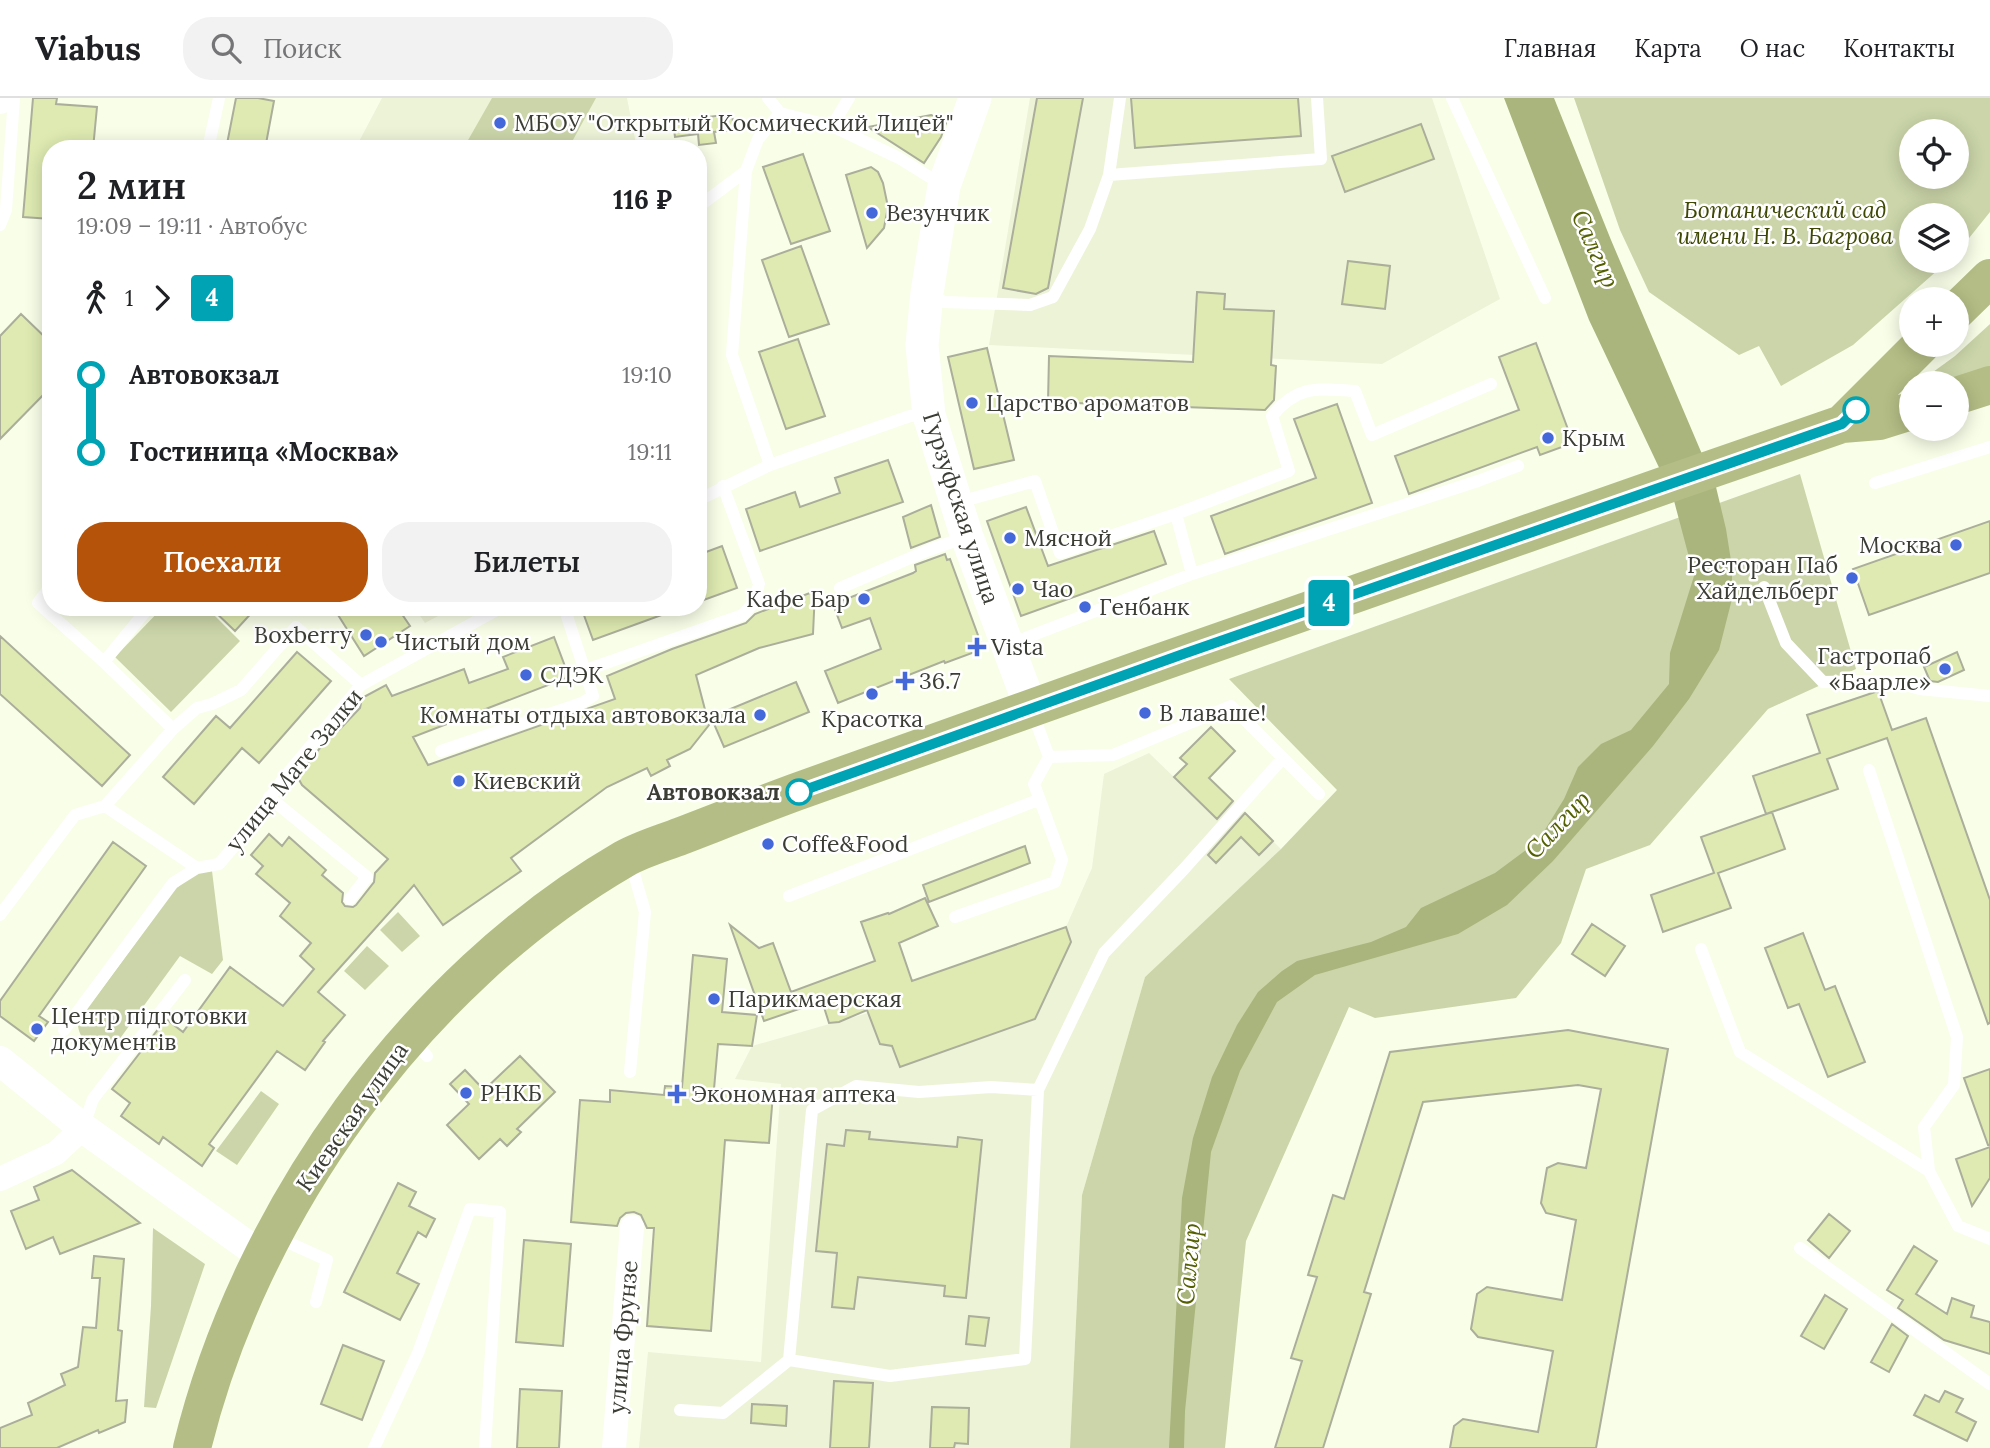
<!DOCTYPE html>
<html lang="ru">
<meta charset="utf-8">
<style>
body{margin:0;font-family:Lora,serif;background:#f2f2f2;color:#202124;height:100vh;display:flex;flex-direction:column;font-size:26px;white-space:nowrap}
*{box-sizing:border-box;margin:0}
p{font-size:23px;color:#757577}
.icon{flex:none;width:38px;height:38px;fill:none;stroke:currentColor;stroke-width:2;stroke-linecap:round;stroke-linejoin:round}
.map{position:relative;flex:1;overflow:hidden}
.side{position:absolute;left:42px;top:42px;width:665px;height:476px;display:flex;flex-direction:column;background:#fff;border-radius:28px;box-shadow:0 4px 18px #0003}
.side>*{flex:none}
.badge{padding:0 14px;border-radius:5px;font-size:24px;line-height:46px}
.buttons{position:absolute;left:1899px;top:21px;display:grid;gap:14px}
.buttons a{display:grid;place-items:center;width:70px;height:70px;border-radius:50%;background:#fff;box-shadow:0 4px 18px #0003;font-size:35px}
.map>.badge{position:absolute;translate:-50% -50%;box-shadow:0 0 0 4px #fff}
.legs{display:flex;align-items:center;gap:10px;height:77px;padding:0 35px;font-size:23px}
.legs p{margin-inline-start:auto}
.summary{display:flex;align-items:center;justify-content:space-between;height:119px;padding:0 35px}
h1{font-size:38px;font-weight:600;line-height:52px}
.button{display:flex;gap:14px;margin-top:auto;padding:14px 35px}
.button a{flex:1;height:80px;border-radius:28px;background:#b45309;color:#fff;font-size:28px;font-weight:600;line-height:80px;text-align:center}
.button a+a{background:#f2f2f2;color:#202124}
ul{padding:0 35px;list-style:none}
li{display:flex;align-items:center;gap:24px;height:77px;font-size:26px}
li i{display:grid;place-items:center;width:10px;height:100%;margin:0 9px;background:currentColor}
li i::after{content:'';width:18px;height:18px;margin:-9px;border:5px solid;border-radius:50%;background:#fff}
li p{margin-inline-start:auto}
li:first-child i{background:linear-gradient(#0000 50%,currentColor 0)}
li:last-child i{background:linear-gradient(currentColor 50%,#0000 0)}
header{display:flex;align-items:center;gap:42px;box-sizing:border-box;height:98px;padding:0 35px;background:#fff;border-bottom:2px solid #e0e0e0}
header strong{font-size:33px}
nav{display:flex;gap:38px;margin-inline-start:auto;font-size:24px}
.search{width:490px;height:63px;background:#f2f2f2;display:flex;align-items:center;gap:18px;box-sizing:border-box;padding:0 24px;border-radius:28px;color:#757577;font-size:26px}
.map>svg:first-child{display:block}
.built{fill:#edf3d7}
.green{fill:#cbd5a9;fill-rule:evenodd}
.water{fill:#a9b57d}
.building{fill:#deeab1;stroke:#aaae9a;stroke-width:2}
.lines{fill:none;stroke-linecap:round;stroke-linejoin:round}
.service{stroke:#fff;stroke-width:12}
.minor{stroke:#fff;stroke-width:24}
.tertiary{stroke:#fff;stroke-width:30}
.secondary{stroke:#fff;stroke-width:33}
.primary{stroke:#b4bd85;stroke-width:38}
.line-1-casing{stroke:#fff;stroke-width:16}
.line-1{stroke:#00a3b4;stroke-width:10}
.poi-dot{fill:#4467d9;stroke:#fff;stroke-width:2.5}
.stop-1-dot{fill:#fff;stroke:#00a3b4;stroke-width:3.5}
.labels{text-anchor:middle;stroke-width:5;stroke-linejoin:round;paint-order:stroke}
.poi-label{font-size:23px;fill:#3c3e36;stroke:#fff;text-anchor:start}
.park-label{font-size:23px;font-style:italic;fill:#3e4703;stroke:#fff}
.street-label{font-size:23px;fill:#3c3e36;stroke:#fff}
.stop-label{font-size:23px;font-weight:bold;fill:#3c3e36;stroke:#fff;text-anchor:end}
.water-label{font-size:24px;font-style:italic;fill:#535f00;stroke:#fff}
</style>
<header>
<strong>Viabus</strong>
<div class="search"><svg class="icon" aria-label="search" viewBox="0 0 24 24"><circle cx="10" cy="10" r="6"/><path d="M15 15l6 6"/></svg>Поиск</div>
<nav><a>Главная</a><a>Карта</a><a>О нас</a><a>Контакты</a></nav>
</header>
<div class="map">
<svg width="1990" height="1350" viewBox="0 0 1990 1350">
<rect width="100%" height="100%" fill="#f9fee9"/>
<path class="built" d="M 382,0 L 627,0 L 637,51 L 355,51 Z
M 1030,0 L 1432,0 L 1500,201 L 1382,266 L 989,247 Z
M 414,509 L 455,509 L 425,525 Z
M 1149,655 L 1207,711 L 1224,694 L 1281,751 L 1145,879 L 1082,1097 L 1070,1350 L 639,1350 L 648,1254 L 761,1264 L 781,986 L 735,981 L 752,948 L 889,909 L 1071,845 L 1066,829 L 1092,770 L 1104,676 Z"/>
<path class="green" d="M 492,0 L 596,0 L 568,51 L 463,51 Z
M 1574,0 L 1990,0 L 1990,114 L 1957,155 L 1956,117 L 1911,117 L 1911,163 L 1948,163 L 1853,247 L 1781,288 L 1759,248 L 1739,257 L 1649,194 L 1620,132 ZM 1956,33 L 1956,79 L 1911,79 L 1911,33 Z
M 1990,226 L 1990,275 L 1957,286 L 1918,285 L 1955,258 Z
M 1800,376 L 1856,571 L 1768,611 L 1650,747 L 1586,771 L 1561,845 L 1516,900 L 1375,920 L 1349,909 L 1246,1143 L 1225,1350 L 1070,1350 L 1082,1097 L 1145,879 L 1281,751 L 1337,692 L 1229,581 Z
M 163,509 L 206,509 L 240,543 L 171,614 L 115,559 Z
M 212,773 L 223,862 L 212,876 L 180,858 L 116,946 L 107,951 C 92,951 77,941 78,924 L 174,792 L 197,774 Z
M 398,814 L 420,838 L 402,854 L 380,832 Z
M 367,848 L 389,868 L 365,892 L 344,873 Z
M 261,993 L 279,1006 L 237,1067 L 216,1053 Z
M 153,1130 L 205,1166 L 156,1310 L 144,1309 L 151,1208 Z"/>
<path class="water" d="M 1504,0 L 1554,0 L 1611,142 L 1716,389 L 1726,431 L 1732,469 L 1732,501 L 1719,552 L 1689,601 L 1653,648 L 1553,763 L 1507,807 L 1458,836 L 1315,877 L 1277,904 L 1240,973 L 1211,1054 L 1185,1313 L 1184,1350 L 1169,1350 L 1182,1100 L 1193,1040 L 1212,979 L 1237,927 L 1258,894 L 1282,873 L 1297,863 L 1371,844 L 1406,829 L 1421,810 L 1495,775 L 1538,743 L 1564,701 L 1578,669 L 1601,646 L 1631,632 L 1669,586 L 1670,555 L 1694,478 L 1673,399 L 1589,222 Z"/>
<path class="building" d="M 33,0 L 57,0 L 56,6 L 97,9 L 93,51 L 51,51 L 49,99 L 51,99 L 51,121 L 23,119 Z
M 236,0 L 258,0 L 274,3 L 265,51 L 226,51 Z
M 1037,0 L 1083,0 L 1048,190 L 1036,196 L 1003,190 Z
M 1131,0 L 1298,0 L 1301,38 L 1135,50 Z
M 732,16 L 734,32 L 714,34 L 716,45 L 699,47 L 698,36 L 675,39 L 673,23 Z
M 931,17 L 946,25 L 941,39 L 924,65 L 868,29 Z
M 1421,26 L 1434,61 L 1345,94 L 1332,58 Z
M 803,56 L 830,133 L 791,146 L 763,69 Z
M 871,69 L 878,74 L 883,85 L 888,109 L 884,130 L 867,150 L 846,77 Z
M 801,148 L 829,226 L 789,239 L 762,162 Z
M 1348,163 L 1390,168 L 1385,211 L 1342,206 Z
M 1197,194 L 1225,196 L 1224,211 L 1274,213 L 1271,267 L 1276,268 L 1274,302 L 1265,312 L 1048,304 L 1049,258 L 1193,264 Z
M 21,216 L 51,245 L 51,289 L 0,341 L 0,238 Z
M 798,241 L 825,318 L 786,331 L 759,254 Z
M 1536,245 L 1573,345 L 1540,357 L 1537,349 L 1409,396 L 1395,358 L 1519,312 L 1499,259 Z
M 987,250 L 1014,362 L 974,371 L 948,259 Z
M 1337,306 L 1372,405 L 1225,456 L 1211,418 L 1316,380 L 1294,321 Z
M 888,362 L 903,404 L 760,453 L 746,411 L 795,394 L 800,409 L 840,395 L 835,380 Z
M 931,407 L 940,439 L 911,450 L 903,419 Z
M 1026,409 L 1048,468 L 1154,433 L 1166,466 L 1021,518 L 987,423 Z
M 1990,423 L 1990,475 L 1869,517 L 1853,471 Z
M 722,448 L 737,490 L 698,504 L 698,457 Z
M 945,456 L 947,462 L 950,461 L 983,551 L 945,565 L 944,563 L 838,605 L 825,573 L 881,551 L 870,520 L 842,530 L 833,506 L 913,475 L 916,473 L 915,467 Z
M 815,493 L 813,536 L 759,550 L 696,577 L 709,627 L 690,651 L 667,662 L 670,668 L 651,678 L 647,670 L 607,689 L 511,760 L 521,773 L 443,827 L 414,787 L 318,894 L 345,917 L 323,943 L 325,944 L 305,972 L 277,953 L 209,1046 L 214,1050 L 202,1068 L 163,1039 L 159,1046 L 121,1018 L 130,1005 L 112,991 L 166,921 L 183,934 L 230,869 L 283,908 L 314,871 L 300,858 L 311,845 L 280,818 L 290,805 L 256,776 L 263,768 L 251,757 L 269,736 L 282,748 L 289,739 L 326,772 L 322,777 L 343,795 L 342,804 L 345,808 L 353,809 L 356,807 L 374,784 L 375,775 L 388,761 L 302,687 L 297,678 L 334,633 L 339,632 L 360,610 L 362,600 L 386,587 L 392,598 L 464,571 L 469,585 L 508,571 L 503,559 L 554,539 L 569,579 L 413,639 L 428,667 L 615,601 L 607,578 L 672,551 L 746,525 L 755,516 Z
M 210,509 L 257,509 L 235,533 Z
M 333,509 L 397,509 L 410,528 L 364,558 Z
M 581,509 L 678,509 L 678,511 L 593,542 Z
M 0,538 L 130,657 L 102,688 L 0,596 Z
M 297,554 L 331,583 L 259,665 L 242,650 L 194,706 L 163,679 L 216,618 L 230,630 Z
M 1957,554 L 1964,572 L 1938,584 L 1930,583 L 1924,569 Z
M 796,584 L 809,614 L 724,649 L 711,619 Z
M 1878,593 L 1892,632 L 1926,620 L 1990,802 L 1990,925 L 1988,926 L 1887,640 L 1827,661 L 1838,691 L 1766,716 L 1753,678 L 1820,655 L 1807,617 Z
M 1211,629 L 1235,653 L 1209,680 L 1233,703 L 1217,721 L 1174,679 L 1187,666 L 1180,660 Z
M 1772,714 L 1785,751 L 1718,775 L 1731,810 L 1663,834 L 1651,797 L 1714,775 L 1701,739 Z
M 1245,715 L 1273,743 L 1259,757 L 1241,739 L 1216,765 L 1208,757 Z
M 113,744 L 146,768 L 39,918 L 48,924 L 34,943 L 0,918 L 0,903 Z
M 1025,748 L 1030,765 L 929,804 L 923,787 Z
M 925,800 L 938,828 L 899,845 L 912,883 L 1066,829 L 1071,844 L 1035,921 L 900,969 L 892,948 L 880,946 L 867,912 L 839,924 L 829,925 L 822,903 L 764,923 L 730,827 L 759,850 L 773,845 L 791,894 L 875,863 L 861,824 L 888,815 L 889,816 Z
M 1592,826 L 1625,848 L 1605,878 L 1572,856 Z
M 1803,835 L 1825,892 L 1835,888 L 1865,964 L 1828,979 L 1799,906 L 1788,910 L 1765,850 Z
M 693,857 L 727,861 L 722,914 L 757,917 L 752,948 L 718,946 L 714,991 L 773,996 L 769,1045 L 725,1042 L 711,1233 L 647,1228 L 654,1130 L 647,1130 L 641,1117 L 634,1114 L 626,1115 L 620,1120 L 617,1128 L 571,1124 L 580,1002 L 610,1004 L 610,992 L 664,997 L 665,988 L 682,989 Z
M 1568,932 L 1668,951 L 1596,1350 L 1450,1350 L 1454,1328 L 1463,1321 L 1538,1334 L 1553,1253 L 1478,1239 L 1471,1231 L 1477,1196 L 1487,1189 L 1562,1202 L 1576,1122 L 1546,1115 L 1541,1105 L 1547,1070 L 1558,1065 L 1586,1070 L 1601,991 L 1578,987 L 1423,1004 L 1364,1194 L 1371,1196 L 1323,1350 L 1275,1350 L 1302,1263 L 1291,1260 L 1317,1179 L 1308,1177 L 1333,1097 L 1344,1101 L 1390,954 Z
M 520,958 L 555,994 L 517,1031 L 521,1034 L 507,1048 L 500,1041 L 479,1061 L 447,1027 L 469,1006 L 450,986 L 465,972 L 484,992 Z
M 1990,971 L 1990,1047 L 1988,1047 L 1964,980 Z
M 846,1032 L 870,1034 L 869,1041 L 957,1049 L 958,1039 L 982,1042 L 966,1200 L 944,1198 L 945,1188 L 858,1179 L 854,1211 L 832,1209 L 837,1155 L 816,1153 L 827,1046 L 844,1048 Z
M 1990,1049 L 1990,1080 L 1972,1108 L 1956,1061 Z
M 72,1072 L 140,1125 L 60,1156 L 53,1139 L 26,1151 L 11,1113 L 39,1102 L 34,1089 Z
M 398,1085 L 416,1094 L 409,1108 L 435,1121 L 426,1139 L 418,1134 L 397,1175 L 419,1186 L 400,1222 L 344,1194 Z
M 1829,1116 L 1850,1133 L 1829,1160 L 1808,1142 Z
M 524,1142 L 571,1146 L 563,1248 L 516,1244 Z
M 1914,1148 L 1937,1163 L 1916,1196 L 1947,1216 L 1952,1200 L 1974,1208 L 1971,1219 L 1990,1224 L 1990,1256 L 1944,1242 L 1898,1210 L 1903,1202 L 1887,1192 Z
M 94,1158 L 124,1161 L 118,1232 L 122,1233 L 116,1303 L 127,1302 L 125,1324 L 99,1335 L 98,1332 L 57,1350 L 0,1350 L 0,1330 L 32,1317 L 28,1305 L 65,1287 L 61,1276 L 78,1269 L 83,1229 L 96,1230 L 100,1180 L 92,1180 Z
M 1825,1197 L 1847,1211 L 1824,1251 L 1801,1238 Z
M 969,1218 L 989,1220 L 985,1248 L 966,1246 Z
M 1892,1226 L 1908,1238 L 1889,1274 L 1871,1264 Z
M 343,1247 L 384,1263 L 362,1322 L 321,1306 Z
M 834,1283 L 873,1285 L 869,1350 L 830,1350 Z
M 520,1291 L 562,1293 L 559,1350 L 517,1350 Z
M 1945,1293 L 1963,1301 L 1956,1314 L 1976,1324 L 1967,1343 L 1914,1317 L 1925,1297 L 1939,1304 Z
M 752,1306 L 787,1308 L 786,1328 L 751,1325 Z
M 932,1309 L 969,1310 L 968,1346 L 955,1345 L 954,1350 L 930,1350 Z"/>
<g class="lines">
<path class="service" d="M 768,0 L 780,15
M 849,0 L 832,28 L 899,60 L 944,88
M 1452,0 L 1545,200
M 208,51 L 219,0
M 1109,77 L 1321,61 L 1317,0
M 698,109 L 746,73
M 0,127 L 6,112 L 14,0
M 931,197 L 944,204 L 1030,207 L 1053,199 L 1090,131 L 1109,77 L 1120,0
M 770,367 L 732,257 L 746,73 L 758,41 L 780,15 L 832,28
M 1875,385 L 1990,349
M 698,402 L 770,367 L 910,318 L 929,317
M 956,405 L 1035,383 L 1060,455 L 1176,416 L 1289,373 L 1272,318 C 1298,286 1318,291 1355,293 L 1372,337 L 1491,286
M 1176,416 L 1192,476
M 51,488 L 38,505 L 104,564
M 1764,489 L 1786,545 L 1823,584 L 1865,583 L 1898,585 L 1920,591 L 1990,598
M 840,490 L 929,452 L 966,439
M 149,509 L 104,564 L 173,631
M 1010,546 L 1192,476 L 1478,383 L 1518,368
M 586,572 L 743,517 L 754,504 L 759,486 L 723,388
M 441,653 L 582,605 L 593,598 L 564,509
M 1049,659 L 1113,657 L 1231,608 L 1319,696
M 1869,672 L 1957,939 L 1954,987 L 1924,1029 L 1929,1073
M 269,699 L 367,779 L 350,801
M 105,708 L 197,770
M 630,762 L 645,814 L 630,974
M 789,798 L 1038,702
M 0,817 L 75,717 L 105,708 L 173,631 L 197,610 L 212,606 L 241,592 L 296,529 L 361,587
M 955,819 L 1055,784 L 1062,762 L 1034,686 L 1049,659 L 1032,613
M 1701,851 L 1740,954 L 1929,1073 L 1958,1128 L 1990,1141
M 64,932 L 173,785 L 197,770 L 219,766 L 242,739 L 283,681 L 361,587 L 502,509
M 412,941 L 427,958
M 1038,992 L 991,989 L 919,994 L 856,988 L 812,1012 L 789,1262 L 890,1278 L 1025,1261 L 1038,992 L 1104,855 L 1184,771 L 1283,660
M 83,1030 L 93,1001 L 185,882
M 276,1139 L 327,1162 L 316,1204
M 1800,1150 L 1990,1286
M 680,1312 L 723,1315 L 789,1262
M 374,1350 L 418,1255 L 470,1111 L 500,1114 L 485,1350"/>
<path class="minor" d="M 0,1081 L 56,1055 L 83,1030
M 614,1350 L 632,1129"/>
<path class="tertiary" d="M 0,1 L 1,0
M 0,963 L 83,1030 L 262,1158"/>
<path class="secondary" d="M 975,0 L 944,88 L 927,195 L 922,247 L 929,317 L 967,439 L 1031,610"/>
<path class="primary" d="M 1956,213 L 1990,180
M 1956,298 L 1990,287
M 1842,326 L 1921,247
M 192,1350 C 249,1115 414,883 624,761 C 642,751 663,745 681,738 C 720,723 758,708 796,694 C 912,652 1028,611 1144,570 C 1377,488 1609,406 1842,326 L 1879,323 L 1911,313"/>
</g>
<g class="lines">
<defs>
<path id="line-1" d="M 799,694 L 1186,555 L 1842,326 L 1856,312"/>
</defs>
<use href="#line-1" class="line-1-casing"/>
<use href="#line-1" class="line-1"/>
</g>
<g class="poi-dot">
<circle cx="500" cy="25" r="7"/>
<circle cx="872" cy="115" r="7"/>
<circle cx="972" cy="305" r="7"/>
<circle cx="1548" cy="340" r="7"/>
<circle cx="1010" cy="440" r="7"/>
<circle cx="1956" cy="447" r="7"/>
<circle cx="1852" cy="480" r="7"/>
<circle cx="1018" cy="491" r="7"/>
<circle cx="864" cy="501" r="7"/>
<circle cx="1085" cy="509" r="7"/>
<circle cx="366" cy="537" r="7"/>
<circle cx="381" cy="544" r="7"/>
<path d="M973.5 538.5h7v7h7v7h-7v7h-7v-7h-7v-7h7z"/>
<circle cx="1945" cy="571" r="7"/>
<circle cx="526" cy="577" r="7"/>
<path d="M901.5 572.5h7v7h7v7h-7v7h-7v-7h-7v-7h7z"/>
<circle cx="872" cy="596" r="7"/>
<circle cx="1145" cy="615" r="7"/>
<circle cx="760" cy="617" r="7"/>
<circle cx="459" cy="683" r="7"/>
<circle cx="768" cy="746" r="7"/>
<circle cx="714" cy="901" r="7"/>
<circle cx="37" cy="931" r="7"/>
<circle cx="466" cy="995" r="7"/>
<path d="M673.5 985.5h7v7h7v7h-7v7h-7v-7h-7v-7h7z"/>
</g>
<g class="stop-1-dot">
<circle cx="1856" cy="312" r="12"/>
<circle cx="799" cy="694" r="12"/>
</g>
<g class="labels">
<g class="poi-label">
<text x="514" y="33">МБОУ "Открытый Космический Лицей"</text>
<text x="886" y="123">Везунчик</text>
<text x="986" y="313">Царство ароматов</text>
<text x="1562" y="348">Крым</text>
<text x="1024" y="448">Мясной</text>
<text x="1942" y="455" text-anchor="end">Москва</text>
<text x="1838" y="475" text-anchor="end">Ресторан Паб<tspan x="1838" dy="26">Хайдельберг</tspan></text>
<text x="1032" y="499">Чао</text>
<text x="850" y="509" text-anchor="end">Кафе Бар</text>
<text x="1099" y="517">Генбанк</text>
<text x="352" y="545" text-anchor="end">Boxberry</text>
<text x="395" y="552">Чистый дом</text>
<text x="991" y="557">Vista</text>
<text x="1931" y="566" text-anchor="end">Гастропаб<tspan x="1931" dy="26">«Баарле»</tspan></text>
<text x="540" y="585">СДЭК</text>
<text x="919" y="591">36.7</text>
<text x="1159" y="623">В лаваше!</text>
<text x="746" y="625" text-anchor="end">Комнаты отдыха автовокзала</text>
<text x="872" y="629" text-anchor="middle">Красотка</text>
<text x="473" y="691">Киевский</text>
<text x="782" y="754">Coffe&amp;Food</text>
<text x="728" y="909">Парикмаерская</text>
<text x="51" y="926">Центр підготовки<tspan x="51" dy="26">документів</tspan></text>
<text x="480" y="1003">РНКБ</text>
<text x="691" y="1004">Экономная аптека</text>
</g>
<g class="park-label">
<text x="1785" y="120">Ботанический сад<tspan x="1785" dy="26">имени Н. В. Багрова</tspan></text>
</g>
<g class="street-label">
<text transform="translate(961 410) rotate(72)" y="8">Гурзуфская улица</text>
<text transform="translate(294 672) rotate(-51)" y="8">улица Мате Залки</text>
<text transform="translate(352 1019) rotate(-55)" y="8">Киевская улица</text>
<text transform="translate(623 1239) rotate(-85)" y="8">улица Фрунзе</text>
</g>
<g class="stop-label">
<text x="780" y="702">Автовокзал</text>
</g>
<g class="water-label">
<text transform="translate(1595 151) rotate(66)" y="8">Салгир</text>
<text transform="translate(1558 727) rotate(-47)" y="8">Салгир</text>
<text transform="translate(1189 1166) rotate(-85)" y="8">Салгир</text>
</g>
</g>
</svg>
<div class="buttons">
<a><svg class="icon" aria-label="locate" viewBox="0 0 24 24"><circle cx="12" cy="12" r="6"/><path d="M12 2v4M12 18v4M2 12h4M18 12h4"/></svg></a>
<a><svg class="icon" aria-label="layers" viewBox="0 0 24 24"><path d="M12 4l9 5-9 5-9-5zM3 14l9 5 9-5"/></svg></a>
<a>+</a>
<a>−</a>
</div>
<b class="badge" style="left:1329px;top:505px;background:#00a3b4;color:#fff">4</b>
<section class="side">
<div class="summary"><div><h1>2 мин</h1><p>19:09 – 19:11 · Автобус</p></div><b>116 ₽</b></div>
<div class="legs"><svg class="icon" aria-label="walk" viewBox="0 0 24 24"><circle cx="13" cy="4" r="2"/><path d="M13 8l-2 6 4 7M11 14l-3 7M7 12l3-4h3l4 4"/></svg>1<svg class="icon" aria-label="forward" viewBox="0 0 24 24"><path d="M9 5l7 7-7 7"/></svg><b class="badge" style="background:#00a3b4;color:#fff">4</b></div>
<ul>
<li><i style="color:#00a3b4"></i><b>Автовокзал</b><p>19:10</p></li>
<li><i style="color:#00a3b4"></i><b>Гостиница «Москва»</b><p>19:11</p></li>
</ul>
<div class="button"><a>Поехали</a><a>Билеты</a></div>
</section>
</div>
